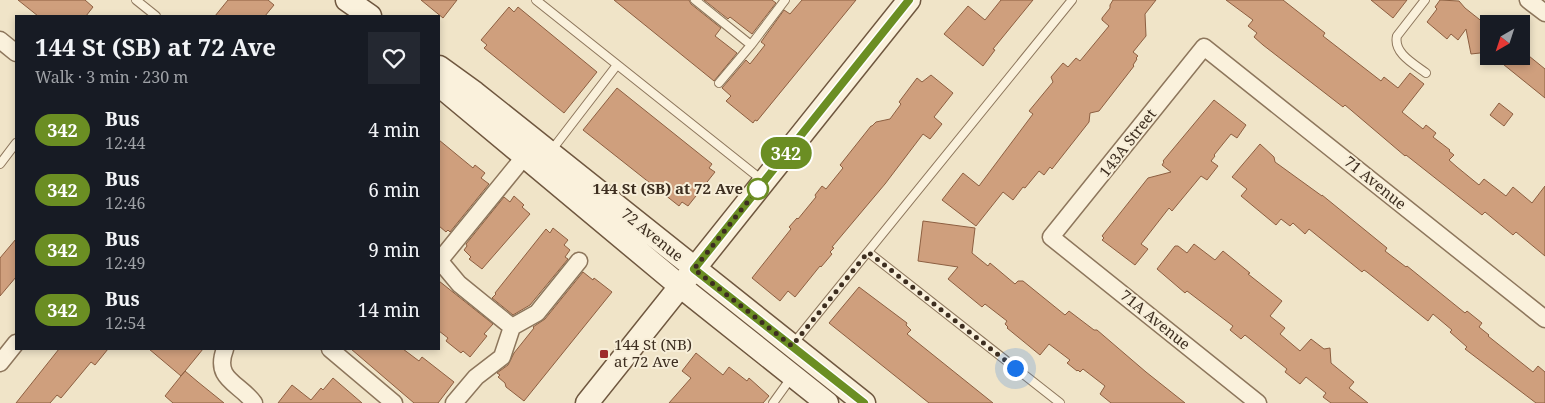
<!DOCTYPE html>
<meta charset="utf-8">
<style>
body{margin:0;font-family:"Noto Serif",serif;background:#242831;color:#f1f3f6;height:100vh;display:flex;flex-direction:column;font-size:19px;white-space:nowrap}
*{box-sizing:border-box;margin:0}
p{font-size:16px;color:#9ea1a6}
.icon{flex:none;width:28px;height:28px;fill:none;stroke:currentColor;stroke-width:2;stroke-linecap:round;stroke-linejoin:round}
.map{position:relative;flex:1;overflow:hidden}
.sheet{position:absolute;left:15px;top:15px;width:425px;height:335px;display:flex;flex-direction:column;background:#171b24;border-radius:0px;box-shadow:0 2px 8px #0003}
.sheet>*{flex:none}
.badge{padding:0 10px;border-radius:16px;font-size:18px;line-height:32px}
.needle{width:32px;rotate:219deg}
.buttons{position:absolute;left:1480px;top:15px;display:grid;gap:10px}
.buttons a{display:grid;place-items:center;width:50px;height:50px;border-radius:0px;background:#171b24;box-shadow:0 2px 8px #0003;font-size:25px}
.you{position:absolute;width:25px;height:25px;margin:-12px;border:4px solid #fff;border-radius:50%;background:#1a73e8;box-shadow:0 0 0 8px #1a73e833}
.map>.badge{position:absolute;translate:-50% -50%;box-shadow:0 0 0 2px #fff}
.round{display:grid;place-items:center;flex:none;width:52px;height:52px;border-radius:0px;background:#242831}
.summary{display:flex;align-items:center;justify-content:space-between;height:85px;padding:0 20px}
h1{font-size:24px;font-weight:700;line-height:38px}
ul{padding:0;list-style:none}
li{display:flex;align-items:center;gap:15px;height:60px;padding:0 20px}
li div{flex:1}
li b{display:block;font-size:19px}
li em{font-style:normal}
li .badge{min-width:55px;font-weight:700;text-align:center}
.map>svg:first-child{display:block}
.building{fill:#cf9f7d;stroke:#8d5f41}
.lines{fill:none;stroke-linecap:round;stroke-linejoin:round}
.service-casing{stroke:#8d765c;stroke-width:10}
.minor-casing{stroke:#8d765c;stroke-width:19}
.secondary-casing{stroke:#6f573f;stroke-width:25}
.service{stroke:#faf1dc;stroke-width:8}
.minor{stroke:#faf1dc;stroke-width:16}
.secondary{stroke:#faf1dc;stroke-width:22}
.line-casing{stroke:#fff;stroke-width:11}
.line{stroke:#6b8e23;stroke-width:8}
.walk{stroke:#3d2e20;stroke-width:5;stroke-dasharray:0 9}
.stop-dot{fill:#fff;stroke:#6b8e23;stroke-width:2.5}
.poi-dot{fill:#9e2a2b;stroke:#f7eed8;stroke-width:2}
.labels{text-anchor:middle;stroke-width:4;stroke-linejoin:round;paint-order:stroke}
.street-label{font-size:15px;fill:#3d2e20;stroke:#f7eed8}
.stop-label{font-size:15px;font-weight:bold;fill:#3d2e20;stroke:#f7eed8;text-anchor:end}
.poi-label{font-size:15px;fill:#3d2e20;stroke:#f7eed8;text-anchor:start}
</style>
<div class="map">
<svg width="1545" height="403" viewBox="0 0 1545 403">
<rect width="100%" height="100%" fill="#f0e4c8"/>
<path class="building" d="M 18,0 L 85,0 L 93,7 L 86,16 L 38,16 Z
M 228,0 L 268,0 L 274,5 L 265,16 L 215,16 Z
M 421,0 L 457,0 L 443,18 Z
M 614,0 L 689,0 L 691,4 L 721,28 L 715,36 L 737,53 L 714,81 Z
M 704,0 L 772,0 L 776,3 L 752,34 L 730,17 L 728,19 Z
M 802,0 L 856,0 L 757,121 L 755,120 L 753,123 L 726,101 L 731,96 L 722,88 L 746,60 L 750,64 L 765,45 L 761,42 L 784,10 L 790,14 Z
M 1001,0 L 1033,0 L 993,49 L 995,50 L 983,66 L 944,34 L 968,6 L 985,20 Z
M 1113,0 L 1156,0 L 1145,14 L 1146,36 L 1133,52 L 1138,56 L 1136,58 L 1137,59 L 1133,65 L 1134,66 L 1099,111 L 1090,113 L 1089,122 L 1052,169 L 1050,167 L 1044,175 L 1039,171 L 1025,188 L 1023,187 L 1013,200 L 1003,192 L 976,226 L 942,200 L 963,173 L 979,186 L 1033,114 L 1029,111 L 1053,82 L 1051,77 L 1063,63 L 1068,67 L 1076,58 L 1080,61 L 1109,26 L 1102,20 L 1102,18 L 1110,8 L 1110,5 Z
M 1226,0 L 1283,0 L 1325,33 L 1323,36 L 1381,81 L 1384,77 L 1398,88 L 1410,73 L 1424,84 L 1402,112 L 1423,129 L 1426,125 L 1436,133 L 1433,137 L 1450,150 L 1449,151 L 1454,155 L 1449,160 L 1457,167 L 1479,185 L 1484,179 L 1506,196 L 1513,187 L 1532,203 L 1545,186 L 1545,256 L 1516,232 L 1513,235 L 1485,212 L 1482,215 L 1406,155 L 1405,156 L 1345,105 L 1343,107 L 1263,45 L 1254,37 L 1257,33 L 1248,26 L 1253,20 Z
M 1371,0 L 1407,0 L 1393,18 Z
M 1440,0 L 1459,1 L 1465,8 L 1489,27 L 1489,52 L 1471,54 L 1466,29 L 1458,40 L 1451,34 L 1447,39 L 1427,22 L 1437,9 L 1435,7 Z
M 509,7 L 514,12 L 518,7 L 597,72 L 564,113 L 484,48 L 487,45 L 481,40 Z
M 1493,56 L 1529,56 L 1545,69 L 1545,98 Z
M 931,75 L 953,93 L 934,117 L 942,124 L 930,139 L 923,134 L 885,184 L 832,247 L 834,248 L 830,252 L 832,254 L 821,267 L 820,266 L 795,297 L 788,291 L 780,301 L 752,278 L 791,229 L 789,227 L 797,218 L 798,219 L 816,197 L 815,195 L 822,186 L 826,189 L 843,168 L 840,165 L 871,126 L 872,126 L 876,122 L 890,119 L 901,104 L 899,102 L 917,78 L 922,82 Z
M 617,88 L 712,164 L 709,168 L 715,172 L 688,206 L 682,202 L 679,206 L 583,130 Z
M 1214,100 L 1246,125 L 1237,138 L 1231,134 L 1214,155 L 1215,156 L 1211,161 L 1218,166 L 1207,180 L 1201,176 L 1172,211 L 1169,208 L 1141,244 L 1148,249 L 1135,265 L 1102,240 L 1104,238 L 1102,236 L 1148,178 L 1171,172 L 1162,165 L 1164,162 L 1163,161 Z
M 1499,103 L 1513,114 L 1504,126 L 1490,115 Z
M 439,140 L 473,168 L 475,165 L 485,173 L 481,178 L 489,184 L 450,232 L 448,230 L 446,232 L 439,226 Z
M 1260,144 L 1274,157 L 1275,162 L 1322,196 L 1322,195 L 1387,248 L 1385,251 L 1406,267 L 1407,266 L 1465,313 L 1467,311 L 1482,323 L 1479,327 L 1489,335 L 1488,336 L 1533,372 L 1538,366 L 1545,372 L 1545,403 L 1536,403 L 1465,349 L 1467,347 L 1450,332 L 1452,330 L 1433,314 L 1428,321 L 1367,272 L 1364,270 L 1362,272 L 1309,229 L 1305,234 L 1293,223 L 1290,226 L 1281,219 L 1276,225 L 1241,196 L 1247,189 L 1232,177 Z
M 514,196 L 524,205 L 522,207 L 530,214 L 482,269 L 469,259 L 471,257 L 464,250 L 467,246 L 466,244 L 504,197 L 510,202 Z
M 923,221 L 975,228 L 972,253 L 988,266 L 990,263 L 1015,284 L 1018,281 L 1023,281 L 1065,315 L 1069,311 L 1094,330 L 1097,330 L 1146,372 L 1185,403 L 1111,403 L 1100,394 L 1105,386 L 1083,369 L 1080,372 L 1078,370 L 1077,371 L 1067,363 L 1070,360 L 1049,344 L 1040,355 L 1007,328 L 1008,327 L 1005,324 L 1007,321 L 985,304 L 982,307 L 948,279 L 958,267 L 918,261 Z
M 553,228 L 568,240 L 564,245 L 570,250 L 565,257 L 568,259 L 530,305 L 513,315 L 492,298 L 496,294 L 495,293 L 546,229 L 550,233 Z
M 16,239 L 16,277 L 0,296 L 0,258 Z
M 1194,244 L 1215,260 L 1223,251 L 1250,273 L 1248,274 L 1282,301 L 1270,316 L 1285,328 L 1280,334 L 1300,351 L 1311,339 L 1324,349 L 1330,348 L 1331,363 L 1354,382 L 1349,388 L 1368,403 L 1331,403 L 1323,397 L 1326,393 L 1306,377 L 1300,384 L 1285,372 L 1287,369 L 1245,335 L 1241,339 L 1230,330 L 1233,326 L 1187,291 L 1185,293 L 1157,269 L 1175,246 L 1178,246 L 1187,253 Z
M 583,272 L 593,280 L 594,278 L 612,292 L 524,401 L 506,387 L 505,383 L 498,377 L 500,375 L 497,373 L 508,365 L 514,353 L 534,328 L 533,327 L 545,319 Z
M 439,281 L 493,324 L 484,334 L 487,336 L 470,357 L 463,351 L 461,353 L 446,341 L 448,338 L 439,331 Z
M 859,287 L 907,323 L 906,325 L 911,330 L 907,334 L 993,403 L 929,403 L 829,323 Z
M 59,349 L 108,349 L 95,365 L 91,362 L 61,398 L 57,395 L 50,403 L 16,403 Z
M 149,349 L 203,349 L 181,376 Z
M 351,349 L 403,349 L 419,361 L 422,357 L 454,382 L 438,403 L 414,403 Z
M 696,353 L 723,375 L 729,367 L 747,381 L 749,378 L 769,396 L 763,403 L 669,403 L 691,378 L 682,371 Z
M 185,371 L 198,382 L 224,403 L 173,403 L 165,396 Z
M 333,378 L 362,403 L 278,403 L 292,385 L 311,400 L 321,388 L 323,390 Z"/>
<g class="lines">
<defs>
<path id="service" d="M 136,0 L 156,16
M 536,0 L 762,180
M 695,0 L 751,45 L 785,0
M 1425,0 L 1397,36 C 1393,53 1414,64 1426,73
M 719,83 L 751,45
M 551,151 L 617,65
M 0,164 L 16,143
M 868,252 L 1060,403
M 793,344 L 1072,0
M 773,403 L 791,378"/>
<path id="minor" d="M 1528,0 L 1545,13
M 0,40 L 16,53
M 439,260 L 459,284 L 512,327
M 440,260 L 524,157
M 225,349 C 213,380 240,383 254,403
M 330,349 L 394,403
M 0,363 L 16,343
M 454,403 L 476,377 L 502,357 L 512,327 L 537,313 L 579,261
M 1258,403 L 1051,237 L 1204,47 L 1545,319"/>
<path id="secondary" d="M 347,0 L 370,16
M 439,67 L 475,93 L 864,403
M 439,85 L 680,286 L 827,403
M 587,403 L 909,0"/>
</defs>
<use href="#service" class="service-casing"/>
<use href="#minor" class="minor-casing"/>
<use href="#secondary" class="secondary-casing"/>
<use href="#service" class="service"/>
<use href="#minor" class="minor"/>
<use href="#secondary" class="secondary"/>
</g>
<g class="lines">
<defs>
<path id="line" d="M 864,403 L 694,269 L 909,0"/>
</defs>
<use href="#line" class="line-casing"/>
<use href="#line" class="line"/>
<path class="walk" d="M 758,189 L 694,269 L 792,346 L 868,252 L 1015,368"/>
</g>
<circle class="stop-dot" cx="758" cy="189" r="10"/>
<rect class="poi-dot" x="599" y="349" width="10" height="10" rx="2.5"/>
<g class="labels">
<g class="street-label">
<text transform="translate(1128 143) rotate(-52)" y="5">143A Street</text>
<text transform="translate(1375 183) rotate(39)" y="5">71 Avenue</text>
<text transform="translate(652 235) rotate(39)" y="5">72 Avenue</text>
<text transform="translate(1155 320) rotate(39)" y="5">71A Avenue</text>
</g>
<g class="stop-label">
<text x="743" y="194">144 St (SB) at 72 Ave</text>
</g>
<g class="poi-label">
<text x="614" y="350">144 St (NB)<tspan x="614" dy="17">at 72 Ave</tspan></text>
</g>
</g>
</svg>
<div class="buttons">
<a><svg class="needle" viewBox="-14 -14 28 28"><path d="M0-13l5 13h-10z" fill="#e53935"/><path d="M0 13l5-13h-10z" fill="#9ea1a6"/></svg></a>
</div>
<div class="you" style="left:1015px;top:368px"></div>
<b class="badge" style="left:786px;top:153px;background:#6b8e23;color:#fff">342</b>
<section class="sheet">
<div class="summary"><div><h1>144 St (SB) at 72 Ave</h1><p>Walk · 3 min · 230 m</p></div><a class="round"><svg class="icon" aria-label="heart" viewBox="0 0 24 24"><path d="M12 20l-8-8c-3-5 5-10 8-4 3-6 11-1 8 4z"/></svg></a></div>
<ul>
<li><span class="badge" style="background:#6b8e23;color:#fff">342</span><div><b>Bus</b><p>12:44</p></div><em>4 min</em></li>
<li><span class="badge" style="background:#6b8e23;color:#fff">342</span><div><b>Bus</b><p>12:46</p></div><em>6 min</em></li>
<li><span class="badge" style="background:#6b8e23;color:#fff">342</span><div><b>Bus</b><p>12:49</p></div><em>9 min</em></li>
<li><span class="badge" style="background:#6b8e23;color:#fff">342</span><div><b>Bus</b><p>12:54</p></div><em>14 min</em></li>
</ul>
</section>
</div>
